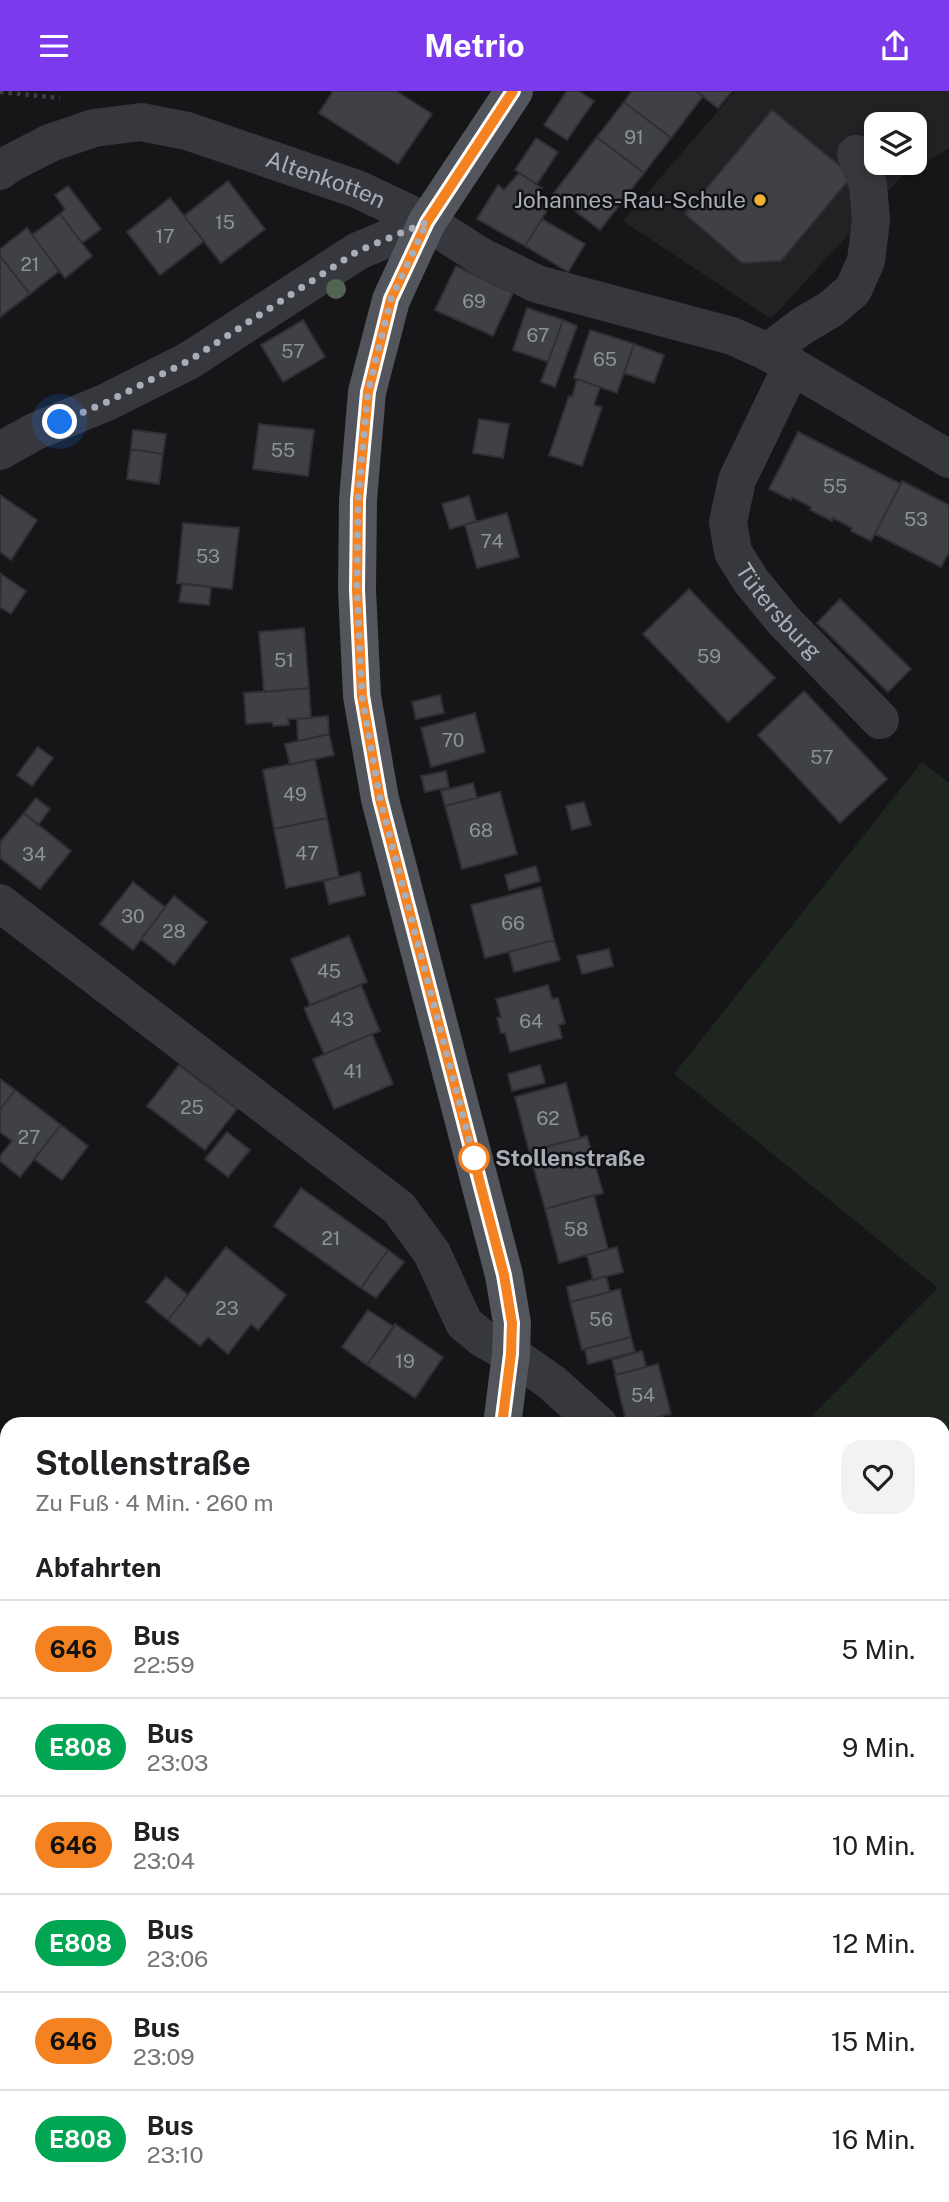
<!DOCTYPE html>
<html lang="de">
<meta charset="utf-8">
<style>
body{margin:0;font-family:"Public Sans",sans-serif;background:#f2f2f2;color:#202124;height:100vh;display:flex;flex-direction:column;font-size:26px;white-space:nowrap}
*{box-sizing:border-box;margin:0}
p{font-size:23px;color:#757577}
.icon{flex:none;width:38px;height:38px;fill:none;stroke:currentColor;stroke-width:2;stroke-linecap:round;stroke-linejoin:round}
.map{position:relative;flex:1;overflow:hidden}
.panel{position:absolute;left:0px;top:1326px;width:950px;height:786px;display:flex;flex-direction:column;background:#fff;border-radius:21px 21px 0 0;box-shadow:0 4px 10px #0003}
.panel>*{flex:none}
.badge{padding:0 14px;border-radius:23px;font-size:24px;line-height:46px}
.buttons{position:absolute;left:864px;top:21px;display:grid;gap:14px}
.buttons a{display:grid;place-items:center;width:63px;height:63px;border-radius:14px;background:#fff;box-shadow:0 4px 10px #0003;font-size:35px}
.you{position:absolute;width:35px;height:35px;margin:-18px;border:5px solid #fff;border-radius:50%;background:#1a73e8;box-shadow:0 0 0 10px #1a73e833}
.map>.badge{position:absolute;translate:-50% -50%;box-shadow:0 0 0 4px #fff}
h2{padding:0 35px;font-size:26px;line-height:63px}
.round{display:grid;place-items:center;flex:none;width:74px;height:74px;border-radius:21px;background:#f2f2f2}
.summary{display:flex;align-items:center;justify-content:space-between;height:119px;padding:0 35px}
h1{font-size:33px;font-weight:700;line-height:52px}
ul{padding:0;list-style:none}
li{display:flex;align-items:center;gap:21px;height:98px;padding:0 35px;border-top:2px solid #e0e0e0}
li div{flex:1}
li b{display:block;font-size:26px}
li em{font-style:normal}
li .badge{min-width:77px;font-weight:700;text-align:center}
header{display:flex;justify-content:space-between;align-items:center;height:91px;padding:0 35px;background:#7c3aed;color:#fff;font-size:32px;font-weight:700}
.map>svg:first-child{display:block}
.built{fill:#222225;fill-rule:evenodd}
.green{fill:#1e261f}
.building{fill:#404145;stroke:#303034;stroke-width:2}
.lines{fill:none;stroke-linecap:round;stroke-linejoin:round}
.path{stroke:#3d3f44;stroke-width:4.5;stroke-dasharray:3.5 5;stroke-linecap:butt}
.minor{stroke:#37383d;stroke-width:38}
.major{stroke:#53555c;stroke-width:38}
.tree{fill:#506452}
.line-casing{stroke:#fff;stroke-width:16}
.line{stroke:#f58220;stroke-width:10}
.walk{stroke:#a8adb8;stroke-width:7;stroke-dasharray:0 12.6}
.poi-dot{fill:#f2b134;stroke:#111113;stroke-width:2.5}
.stop-dot{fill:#fff;stroke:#f58220;stroke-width:3.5}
.labels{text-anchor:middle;stroke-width:5;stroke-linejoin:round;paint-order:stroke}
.number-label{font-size:19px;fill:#8e929b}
.street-label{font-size:23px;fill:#a8adb8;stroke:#111113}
.poi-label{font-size:23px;fill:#a8adb8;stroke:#111113;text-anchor:end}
.stop-label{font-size:23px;font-weight:bold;fill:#a8adb8;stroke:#111113;text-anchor:start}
</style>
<header><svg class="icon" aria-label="menu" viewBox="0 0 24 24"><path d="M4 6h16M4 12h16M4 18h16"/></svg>Metrio<svg class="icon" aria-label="share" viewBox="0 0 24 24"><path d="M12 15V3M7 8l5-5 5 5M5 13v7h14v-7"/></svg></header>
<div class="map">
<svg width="949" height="2111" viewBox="0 0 949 2111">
<rect width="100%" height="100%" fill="#161618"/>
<path class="built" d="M 735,0 L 949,0 L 949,57 L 899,88 L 771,228 L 623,130 ZM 877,33 L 915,33 L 915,72 L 877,72 Z"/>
<path class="green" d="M 922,671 L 949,692 L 949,1468 L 943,1463 L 943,1334 L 804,1333 L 938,1197 L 674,983 Z
M 943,1604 L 949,1609 L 949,2111 L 744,2111 L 735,2105 L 943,2105 Z"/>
<path class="building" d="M 333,0 L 396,0 L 432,23 L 398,73 L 319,22 Z
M 567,0 L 578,0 L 594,10 L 567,49 L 544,34 Z
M 632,0 L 696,0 L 703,5 L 671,47 L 624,11 Z
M 696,0 L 732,0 L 718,17 Z
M 624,11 L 671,47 L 644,82 L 597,46 Z
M 772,19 L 852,85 L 781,170 L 742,172 L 685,123 Z
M 597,46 L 644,82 L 600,139 L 553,103 Z
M 536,47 L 558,61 L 537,93 L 515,79 Z
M 519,82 L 542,97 L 534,109 L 548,118 L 525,155 L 477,128 L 498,94 L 504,99 Z
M 228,90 L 265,138 L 221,172 L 184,125 Z
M 68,95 L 101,138 L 82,152 L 60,123 L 65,118 L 55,104 Z
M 170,107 L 204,150 L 160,184 L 127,141 Z
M 60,123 L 92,165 L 65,187 L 32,144 Z
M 542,128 L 585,153 L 568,181 L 525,155 Z
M 27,137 L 59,180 L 30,203 L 0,165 L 0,158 Z
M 0,165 L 30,203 L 0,226 Z
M 456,175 L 513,202 L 493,245 L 435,219 Z
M 527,217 L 563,229 L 548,271 L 513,259 Z
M 303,229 L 325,266 L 283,291 L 261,254 Z
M 563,229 L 577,235 L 555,296 L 541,291 Z
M 590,239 L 634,253 L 617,302 L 574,287 Z
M 634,253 L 664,264 L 654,292 L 624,282 Z
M 577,288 L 600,296 L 594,314 L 602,316 L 582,375 L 549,364 L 569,305 L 572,306 Z
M 479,328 L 509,333 L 503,367 L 473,362 Z
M 259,333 L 314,339 L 308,385 L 253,378 Z
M 133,339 L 166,343 L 163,363 L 131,358 Z
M 798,341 L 901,393 L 871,450 L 851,440 L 852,437 L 833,427 L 832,430 L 810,419 L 811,416 L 792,406 L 791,409 L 769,398 Z
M 131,358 L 163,363 L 159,393 L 127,388 Z
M 902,390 L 949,414 L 949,461 L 941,476 L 875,443 Z
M 0,404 L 37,429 L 11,469 L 0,461 Z
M 469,405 L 476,430 L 450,438 L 442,413 Z
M 507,422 L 519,466 L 477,477 L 465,434 Z
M 183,432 L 239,437 L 232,498 L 177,492 Z
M 1,483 L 26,500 L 11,523 L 0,516 Z
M 182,493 L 211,496 L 209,514 L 179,511 Z
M 689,498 L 775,587 L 728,631 L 643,543 Z
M 840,508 L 911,578 L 888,601 L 817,532 Z
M 304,537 L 309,597 L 264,601 L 259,541 Z
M 309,597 L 311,627 L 288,628 L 289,634 L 273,635 L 272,631 L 246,633 L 244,602 Z
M 804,600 L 887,688 L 840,732 L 758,644 Z
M 440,604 L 444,622 L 416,628 L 412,611 Z
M 475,622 L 485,661 L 431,676 L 421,637 Z
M 328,625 L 329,643 L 298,650 L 297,628 Z
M 329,643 L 334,664 L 290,674 L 285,653 Z
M 38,656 L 53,667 L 32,695 L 17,684 Z
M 315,668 L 327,727 L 274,738 L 263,679 Z
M 446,680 L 449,696 L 425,701 L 421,685 Z
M 473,692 L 477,707 L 445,715 L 441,700 Z
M 500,701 L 517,763 L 462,778 L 445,715 Z
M 36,707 L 50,718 L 38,734 L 24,722 Z
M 584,711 L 591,734 L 572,739 L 566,715 Z
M 24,722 L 71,760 L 40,798 L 0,767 L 0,751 Z
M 327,727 L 339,786 L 286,797 L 274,738 Z
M 536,775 L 540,790 L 509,799 L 505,784 Z
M 360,781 L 365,804 L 329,813 L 324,790 Z
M 133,791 L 165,816 L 133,859 L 100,833 Z
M 541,796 L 554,849 L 485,867 L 471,814 Z
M 174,805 L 207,831 L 174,874 L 141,848 Z
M 349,845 L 367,891 L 310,914 L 291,868 Z
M 554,849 L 560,869 L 514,881 L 509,861 Z
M 609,858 L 613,875 L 582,883 L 577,865 Z
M 361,894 L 380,940 L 324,963 L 304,917 Z
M 548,894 L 552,908 L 558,907 L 565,932 L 559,934 L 562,947 L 510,961 L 505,942 L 501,942 L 497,927 L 501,926 L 496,908 Z
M 372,943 L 393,993 L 334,1018 L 313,968 Z
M 179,974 L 237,1018 L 205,1059 L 147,1015 Z
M 540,974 L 545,992 L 512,1000 L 508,983 Z
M 0,988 L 15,999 L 0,1019 Z
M 566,992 L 580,1047 L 529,1060 L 515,1006 Z
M 15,999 L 61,1034 L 20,1086 L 0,1070 L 0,1065 L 12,1050 L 0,1041 L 0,1019 Z
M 61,1034 L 88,1055 L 62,1089 L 34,1068 Z
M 227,1041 L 250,1059 L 228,1086 L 205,1068 Z
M 587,1045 L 603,1102 L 545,1118 L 529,1060 Z
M 301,1097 L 388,1159 L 361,1197 L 274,1135 Z
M 594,1104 L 608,1158 L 559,1172 L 545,1118 Z
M 226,1156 L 286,1204 L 258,1239 L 251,1233 L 228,1263 L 208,1246 L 200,1255 L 168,1229 Z
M 617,1156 L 623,1181 L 593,1189 L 587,1164 Z
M 388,1159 L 404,1171 L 376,1207 L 361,1197 Z
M 606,1185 L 610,1201 L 570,1211 L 567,1196 Z
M 166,1186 L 188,1204 L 168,1229 L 146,1211 Z
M 620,1198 L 631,1246 L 582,1259 L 570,1211 Z
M 368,1219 L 394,1236 L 367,1274 L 342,1256 Z
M 395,1233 L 443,1266 L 415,1307 L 367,1274 Z
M 631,1246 L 635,1261 L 588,1273 L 585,1258 Z
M 642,1260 L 646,1276 L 616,1284 L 612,1269 Z
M 658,1273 L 671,1323 L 627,1334 L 615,1284 Z
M 0,1963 L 7,1965 L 7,2014 L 0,2013 Z
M 0,2035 L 7,2037 L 7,2065 L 0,2063 Z
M 249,2105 L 332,2105 L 330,2111 L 262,2111 L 249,2108 Z
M 384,2105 L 433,2105 L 440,2111 L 379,2111 Z"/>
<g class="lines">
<path class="path" d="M 0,1 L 60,7
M 943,1703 L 949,1707
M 943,1735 L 949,1739
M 945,1836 L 949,1829
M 943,1868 L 949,1857
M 943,1956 L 949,1960
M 943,2081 L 949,2073
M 943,2086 L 949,2090
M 796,2111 L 800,2105
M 841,2111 L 845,2105
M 878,2111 L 882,2105
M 922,2111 L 926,2105"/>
<g class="minor">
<path id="s1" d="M 0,80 L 11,72 L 50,52 L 94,37 L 141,31 L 187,40 L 357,98 L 427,131 L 482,166 L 537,193 L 732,245 L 768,261 L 949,368"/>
<path d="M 768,261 L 802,235 L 831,218 L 853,199 L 866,170 L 871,129 L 868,94 L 856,63"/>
<path id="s2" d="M 792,275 L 737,389 L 728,431 L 733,461 L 751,490 L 783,529 L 880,629"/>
<path d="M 0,360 L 36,340 L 107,311 L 190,269 L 358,160 L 427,131"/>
<path d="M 0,812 L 399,1117 L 432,1162 L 464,1232 L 482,1247 L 511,1263 L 551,1291 L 599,1334"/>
<path d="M 943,1484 L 949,1489"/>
<path d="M 0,1937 L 7,1939"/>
<path d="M 511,2105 L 518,2111"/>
</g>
<path class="major" d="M 502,1334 L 511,1263 L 512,1232 L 504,1184 L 380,708 L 362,605 L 357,499 L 358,409 L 367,301 L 391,209 L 427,131 L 514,0
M 0,1723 L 7,1723"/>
</g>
<circle class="tree" cx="336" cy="198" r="10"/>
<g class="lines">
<defs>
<path id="line" d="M 502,1334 L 511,1263 L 512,1232 L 504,1184 L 380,708 L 362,605 L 357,499 L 358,409 L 368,301 L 391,208 L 427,131 L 513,0"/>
</defs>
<use href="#line" class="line-casing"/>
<use href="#line" class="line"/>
<path class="walk" d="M 60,331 L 107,311 L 190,269 L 358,160 L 427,131 L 391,208 L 368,301 L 358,409 L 357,499 L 362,605 L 380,708 L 474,1067"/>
</g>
<circle class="poi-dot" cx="760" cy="109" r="7"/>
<circle class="stop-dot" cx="474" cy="1067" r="14"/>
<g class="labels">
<g class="number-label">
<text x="634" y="53">91</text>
<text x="225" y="138">15</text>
<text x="165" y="152">17</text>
<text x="30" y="180">21</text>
<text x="474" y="217">69</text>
<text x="538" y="251">67</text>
<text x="293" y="267">57</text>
<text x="605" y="275">65</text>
<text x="283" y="366">55</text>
<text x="835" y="402">55</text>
<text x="916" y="435">53</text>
<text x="492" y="457">74</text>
<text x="208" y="472">53</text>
<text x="709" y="572">59</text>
<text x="284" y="576">51</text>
<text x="453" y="656">70</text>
<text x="822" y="673">57</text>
<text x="295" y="710">49</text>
<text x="481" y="746">68</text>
<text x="307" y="769">47</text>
<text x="34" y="770">34</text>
<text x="133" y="832">30</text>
<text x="513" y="839">66</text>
<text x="174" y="847">28</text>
<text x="329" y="887">45</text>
<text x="342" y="935">43</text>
<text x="531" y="937">64</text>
<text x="353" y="987">41</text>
<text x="192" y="1023">25</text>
<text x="548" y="1034">62</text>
<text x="29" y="1053">27</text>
<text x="576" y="1145">58</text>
<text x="331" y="1154">21</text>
<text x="227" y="1224">23</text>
<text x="601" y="1235">56</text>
<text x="405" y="1277">19</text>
<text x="643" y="1311">54</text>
</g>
<g class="street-label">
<text dy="8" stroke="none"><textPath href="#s1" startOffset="345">Altenkotten</textPath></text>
<text dy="8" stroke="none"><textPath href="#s2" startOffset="275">Tütersburg</textPath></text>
</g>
<g class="poi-label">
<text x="746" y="117">Johannes-Rau-Schule</text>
</g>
<g class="stop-label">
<text x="495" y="1075">Stollenstraße</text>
</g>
</g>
</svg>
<div class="buttons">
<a><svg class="icon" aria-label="layers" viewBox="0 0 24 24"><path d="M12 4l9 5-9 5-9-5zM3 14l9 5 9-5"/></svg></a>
</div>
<div class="you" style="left:60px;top:331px"></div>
<section class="panel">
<div class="summary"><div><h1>Stollenstraße</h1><p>Zu Fuß · 4 Min. · 260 m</p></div><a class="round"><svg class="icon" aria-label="heart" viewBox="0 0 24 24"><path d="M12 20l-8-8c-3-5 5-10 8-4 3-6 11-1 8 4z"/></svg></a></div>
<h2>Abfahrten</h2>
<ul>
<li><span class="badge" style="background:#f58220;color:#111">646</span><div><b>Bus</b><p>22:59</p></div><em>5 Min.</em></li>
<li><span class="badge" style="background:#00a651;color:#fff">E808</span><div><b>Bus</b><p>23:03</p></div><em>9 Min.</em></li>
<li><span class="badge" style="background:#f58220;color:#111">646</span><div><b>Bus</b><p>23:04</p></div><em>10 Min.</em></li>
<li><span class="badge" style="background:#00a651;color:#fff">E808</span><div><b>Bus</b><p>23:06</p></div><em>12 Min.</em></li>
<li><span class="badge" style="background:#f58220;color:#111">646</span><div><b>Bus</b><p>23:09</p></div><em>15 Min.</em></li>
<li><span class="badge" style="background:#00a651;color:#fff">E808</span><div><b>Bus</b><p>23:10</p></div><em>16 Min.</em></li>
</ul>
</section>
</div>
